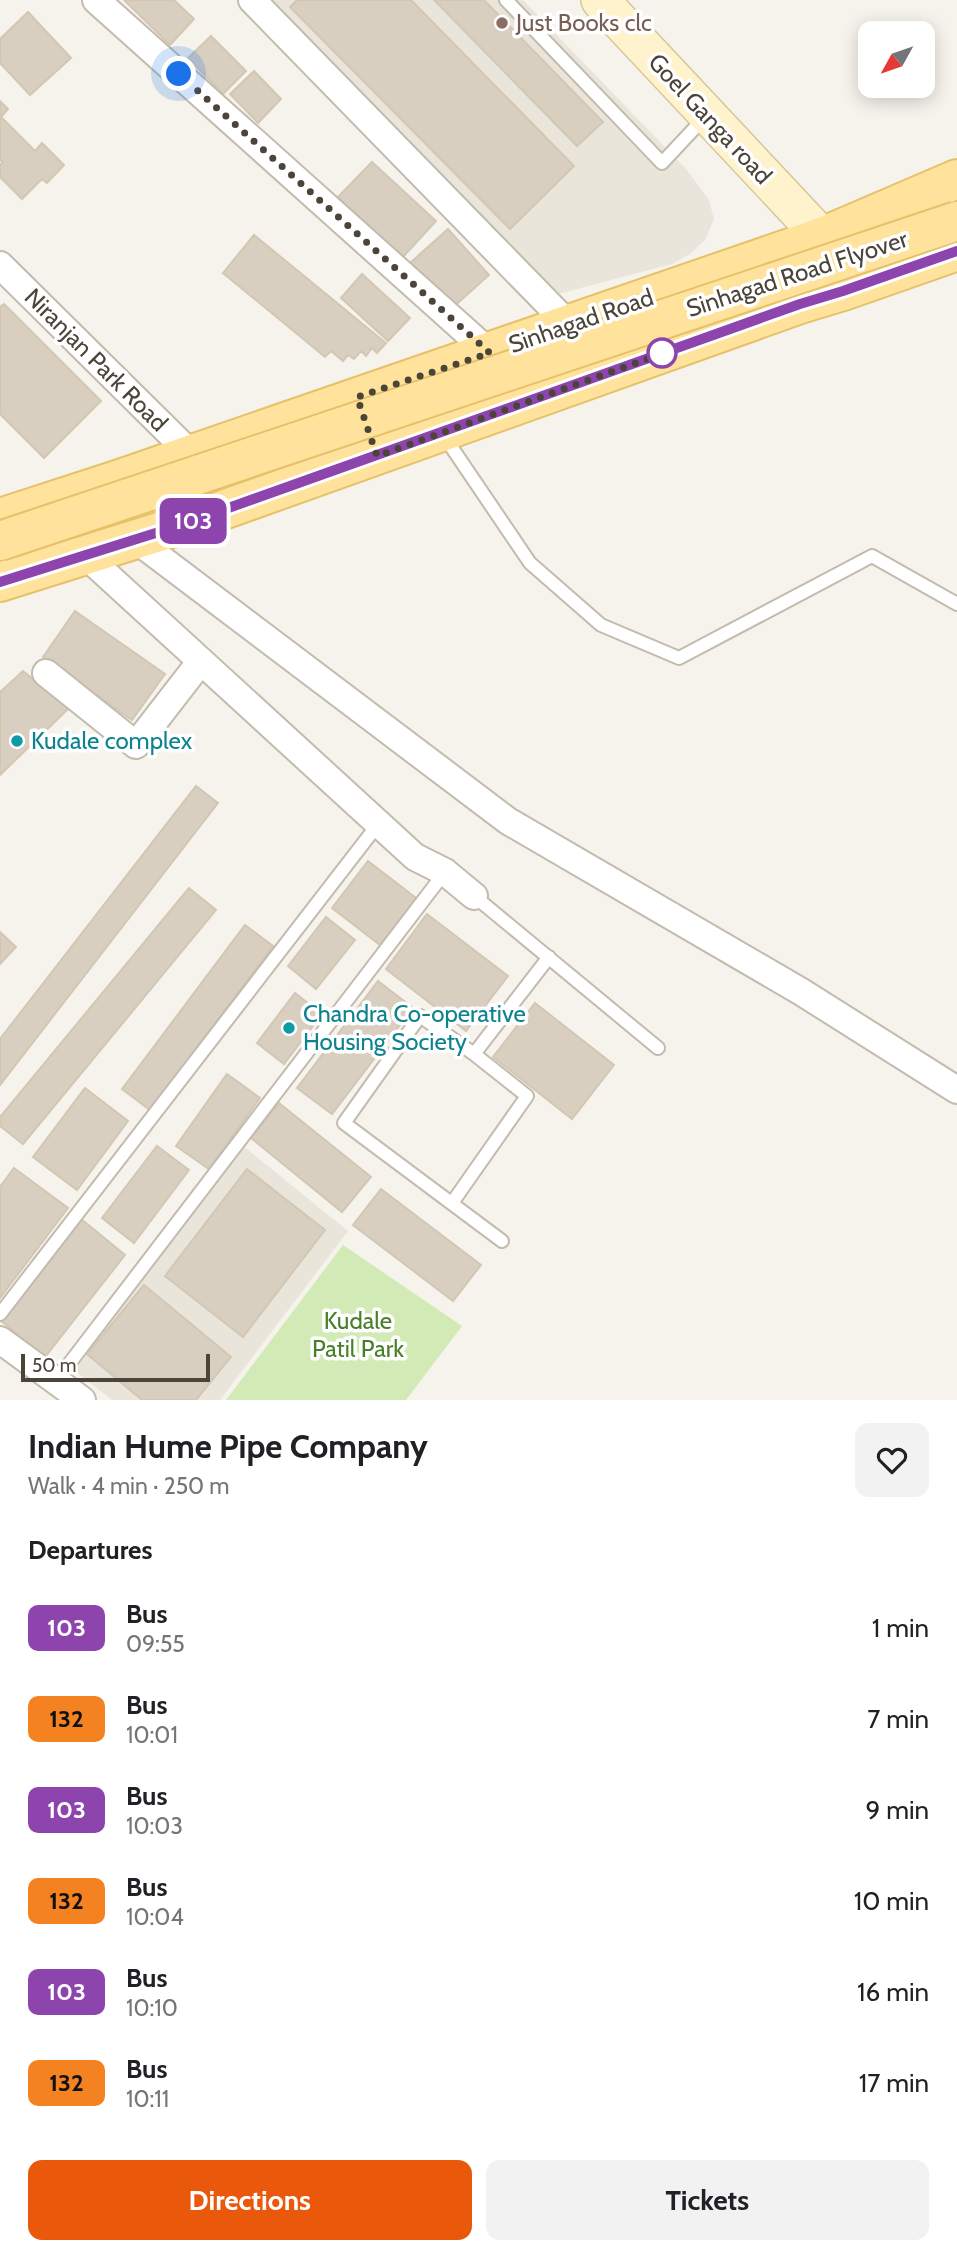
<!DOCTYPE html>
<meta charset="utf-8">
<style>
body{margin:0;font-family:Cabin,sans-serif;background:#f2f2f2;color:#202124;height:100vh;display:flex;flex-direction:column;font-size:26px;white-space:nowrap}
*{box-sizing:border-box;margin:0}
p{font-size:23px;color:#757577}
.icon{flex:none;width:38px;height:38px;fill:none;stroke:currentColor;stroke-width:2;stroke-linecap:round;stroke-linejoin:round}
.map{position:relative;height:1400px;overflow:hidden}
.sheet{display:flex;flex-direction:column;background:#fff;flex:1}
.sheet>*{flex:none}
.badge{padding:0 14px;border-radius:10px;font-size:24px;line-height:46px}
.needle{width:46px;rotate:230deg}
.controls{position:absolute;left:858px;top:21px;display:grid;gap:14px}
.controls a{display:grid;place-items:center;width:77px;height:77px;border-radius:14px;background:#fff;box-shadow:0 4px 18px #0003;font-size:35px}
.scale{position:absolute;left:21px;bottom:18px;width:189px;box-sizing:border-box;padding-left:7px;border:4px solid #4b4439;border-top:0;font-size:19px;line-height:24px;white-space:nowrap;color:#4b4439;-webkit-text-stroke:5px #fff;paint-order:stroke}
.you{position:absolute;width:35px;height:35px;margin:-18px;border:5px solid #fff;border-radius:50%;background:#1a73e8;box-shadow:0 0 0 10px #1a73e833}
.map>.badge{position:absolute;translate:-50% -50%;box-shadow:0 0 0 4px #fff}
h2{padding:0 28px;font-size:26px;line-height:63px}
.round{display:grid;place-items:center;flex:none;width:74px;height:74px;border-radius:14px;background:#f2f2f2}
.summary{display:flex;align-items:center;justify-content:space-between;height:119px;padding:0 28px}
h1{font-size:33px;font-weight:700;line-height:52px}
.cta{display:flex;gap:14px;margin-top:auto;padding:14px 28px}
.cta a{flex:1;height:80px;border-radius:14px;background:#ea580c;color:#fff;font-size:28px;font-weight:700;line-height:80px;text-align:center}
.cta a+a{background:#f2f2f2;color:#202124}
ul{padding:0;list-style:none}
li{display:flex;align-items:center;gap:21px;height:91px;padding:0 28px}
li div{flex:1}
li b{display:block;font-size:26px}
li em{font-style:normal}
li .badge{min-width:77px;font-weight:700;text-align:center}
.map>svg:first-child{display:block}
.residential{fill:#eae5da}
.green{fill:#d2eab5}
.building{fill:#d8cfc1;stroke:#d3c7b4;stroke-width:2}
.lines{fill:none;stroke-linecap:round;stroke-linejoin:round}
.lane-casing{stroke:#c2bbae;stroke-width:16}
.street-casing{stroke:#c2bbae;stroke-width:30}
.secondary-casing{stroke:#d6c79b;stroke-width:40}
.primary-casing{stroke:#e6c16a;stroke-width:42}
.lane{stroke:#fff;stroke-width:12}
.street{stroke:#fff;stroke-width:26}
.secondary{stroke:#fff3cd;stroke-width:37}
.primary{stroke:#ffe39c;stroke-width:38}
.primary-bridge-casing{stroke:#e6c16a;stroke-width:42;stroke-linecap:butt}
.primary-bridge{stroke:#ffe39c;stroke-width:38}
.line-casing{stroke:#fff;stroke-width:16}
.line{stroke:#8e44ad;stroke-width:10}
.walk{stroke:#4b4439;stroke-width:7;stroke-dasharray:0 12.6}
.education-dot{fill:#8d6e63;stroke:#fff;stroke-width:2.5}
.stop-dot{fill:#fff;stroke:#8e44ad;stroke-width:3.5}
.culture-dot{fill:#0f9aa8;stroke:#fff;stroke-width:2.5}
.labels{text-anchor:middle;stroke-width:7;stroke-linejoin:round;paint-order:stroke}
.education-label{font-size:24px;fill:#785e54;stroke:#fff;text-anchor:start}
.street-label{font-size:24px;fill:#4b4439;stroke:#fff}
.culture-label{font-size:24px;fill:#0d838f;stroke:#fff;text-anchor:start}
.park-label{font-size:24px;fill:#4a7f2a;stroke:#fff}
</style>
<div class="map">
<svg width="957" height="1400" viewBox="0 0 957 1400">
<rect width="100%" height="100%" fill="#f6f3ec"/>
<path class="residential" d="M 267,0 L 523,0 L 687,170 L 709,200 L 714,219 L 705,240 L 690,254 L 672,264 L 558,294 Z
M 242,1145 L 348,1231 L 220,1400 L 112,1400 L 71,1368 Z"/>
<path class="green" d="M 343,1245 L 462,1326 L 406,1400 L 226,1400 Z"/>
<path class="building" d="M 124,0 L 174,0 L 194,19 L 170,45 Z
M 297,0 L 411,0 L 574,166 L 510,229 L 290,7 Z
M 434,0 L 484,0 L 603,122 L 577,146 Z
M 28,12 L 71,58 L 30,95 L 0,63 L 0,39 Z
M 211,36 L 246,71 L 223,94 L 188,58 Z
M 254,71 L 281,99 L 258,123 L 230,94 Z
M 0,101 L 8,109 L 1,117 L 35,151 L 42,143 L 64,165 L 47,183 L 42,179 L 22,199 L 0,177 L 0,165 L 3,162 L 0,160 Z
M 372,162 L 436,221 L 402,258 L 338,197 Z
M 448,229 L 489,275 L 451,309 L 410,263 Z
M 254,235 L 386,343 L 377,353 L 372,348 L 366,356 L 361,351 L 354,359 L 348,355 L 343,361 L 331,351 L 325,357 L 223,273 Z
M 362,274 L 410,318 L 388,341 L 341,298 Z
M 4,304 L 101,401 L 44,458 L 0,414 L 0,307 Z
M 75,611 L 165,674 L 132,720 L 43,657 Z
M 23,671 L 69,708 L 0,775 L 0,692 Z
M 196,786 L 218,803 L 0,1085 L 0,1039 Z
M 368,861 L 416,898 L 380,945 L 332,908 Z
M 189,888 L 216,910 L 23,1144 L 0,1126 L 0,1117 Z
M 427,914 L 508,976 L 466,1031 L 386,969 Z
M 326,917 L 355,940 L 316,989 L 288,966 Z
M 245,925 L 273,946 L 150,1110 L 122,1089 Z
M 0,932 L 16,947 L 0,964 Z
M 378,981 L 413,1008 L 332,1114 L 297,1088 Z
M 295,993 L 322,1014 L 284,1064 L 257,1043 Z
M 535,1003 L 614,1065 L 572,1119 L 493,1057 Z
M 227,1074 L 260,1098 L 209,1169 L 176,1146 Z
M 85,1088 L 128,1121 L 77,1190 L 33,1157 Z
M 279,1103 L 371,1177 L 342,1212 L 251,1138 Z
M 157,1146 L 189,1170 L 134,1243 L 102,1218 Z
M 14,1168 L 68,1208 L 0,1298 L 0,1187 Z
M 247,1169 L 325,1230 L 243,1337 L 165,1276 Z
M 381,1189 L 481,1265 L 453,1301 L 353,1225 Z
M 80,1218 L 125,1255 L 45,1357 L 0,1320 Z
M 144,1285 L 231,1357 L 196,1400 L 142,1400 L 87,1354 Z"/>
<g class="lines">
<defs>
<path id="lane" d="M 506,0 L 662,163 L 706,116
M 444,436 L 530,563 L 601,625 L 679,658 L 872,556 L 957,604
M 474,896 L 658,1048
M 474,1054 L 549,957
M 452,1203 L 527,1096 L 474,1054 L 420,1016 L 344,1123 L 502,1241
M 0,1314 L 379,823
M 56,1381 L 445,872"/>
<path id="street" d="M 96,0 L 490,353
M 252,0 L 569,325
M 0,265 L 192,455
M 135,539 L 508,821 L 800,991 L 957,1090
M 85,555 L 415,857 L 445,872 L 474,896
M 46,673 L 136,745 L 201,661
M 0,1340 L 82,1400"/>
<path id="secondary" d="M 600,0 L 822,237 L 832,263"/>
<path id="primary" d="M 0,518 L 117,480 L 822,237 L 957,179
M 0,582 L 178,526 L 800,304 L 843,291 L 957,251"/>
</defs>
<use href="#lane" class="lane-casing"/>
<use href="#street" class="street-casing"/>
<use href="#secondary" class="secondary-casing"/>
<use href="#primary" class="primary-casing"/>
<use href="#lane" class="lane"/>
<use href="#street" class="street"/>
<use href="#secondary" class="secondary"/>
<use href="#primary" class="primary"/>
<defs>
<path id="primary-bridge" d="M 0,541 L 957,221"/>
</defs>
<use href="#primary-bridge" class="primary-bridge-casing"/>
<use href="#primary-bridge" class="primary-bridge"/>
</g>
<g class="lines">
<defs>
<path id="line" d="M 0,582 L 178,526 L 800,304 L 843,291 L 957,251"/>
</defs>
<use href="#line" class="line-casing"/>
<use href="#line" class="line"/>
<path class="walk" d="M 179,74 L 490,353 L 357,397 L 377,456 L 675,349 L 662,353"/>
</g>
<circle class="education-dot" cx="502" cy="23" r="7"/>
<circle class="stop-dot" cx="662" cy="353" r="14"/>
<g class="culture-dot">
<circle cx="17" cy="741" r="7"/>
<circle cx="289" cy="1028" r="7"/>
</g>
<g class="labels">
<g class="education-label">
<text x="516" y="31">Just Books clc</text>
</g>
<g class="street-label">
<text transform="translate(710 119) rotate(47)" y="8">Goel Ganga road</text>
<text transform="translate(797 274) rotate(-18)" y="8">Sinhagad Road Flyover</text>
<text transform="translate(581 321) rotate(-19)" y="8">Sinhagad Road</text>
<text transform="translate(96 360) rotate(45)" y="8">Niranjan Park Road</text>
</g>
<g class="culture-label">
<text x="31" y="749">Kudale complex</text>
<text x="303" y="1022">Chandra Co-operative<tspan x="303" dy="28">Housing Society</tspan></text>
</g>
<g class="park-label">
<text x="358" y="1329">Kudale<tspan x="358" dy="28">Patil Park</tspan></text>
</g>
</g>
</svg>
<div class="controls">
<a><svg class="needle" viewBox="-14 -14 28 28"><path d="M0-13l5 13h-10z" fill="#e53935"/><path d="M0 13l5-13h-10z" fill="#757577"/></svg></a>
</div>
<div class="scale">50 m</div>
<div class="you" style="left:179px;top:74px"></div>
<b class="badge" style="left:193px;top:521px;background:#8e44ad;color:#fff">103</b>
</div>
<section class="sheet">
<div class="summary"><div><h1>Indian Hume Pipe Company</h1><p>Walk · 4 min · 250 m</p></div><a class="round"><svg class="icon" aria-label="heart" viewBox="0 0 24 24"><path d="M12 20l-8-8c-3-5 5-10 8-4 3-6 11-1 8 4z"/></svg></a></div>
<h2>Departures</h2>
<ul>
<li><span class="badge" style="background:#8e44ad;color:#fff">103</span><div><b>Bus</b><p>09:55</p></div><em>1 min</em></li>
<li><span class="badge" style="background:#f58220;color:#111">132</span><div><b>Bus</b><p>10:01</p></div><em>7 min</em></li>
<li><span class="badge" style="background:#8e44ad;color:#fff">103</span><div><b>Bus</b><p>10:03</p></div><em>9 min</em></li>
<li><span class="badge" style="background:#f58220;color:#111">132</span><div><b>Bus</b><p>10:04</p></div><em>10 min</em></li>
<li><span class="badge" style="background:#8e44ad;color:#fff">103</span><div><b>Bus</b><p>10:10</p></div><em>16 min</em></li>
<li><span class="badge" style="background:#f58220;color:#111">132</span><div><b>Bus</b><p>10:11</p></div><em>17 min</em></li>
</ul>
<div class="cta"><a>Directions</a><a>Tickets</a></div>
</section>
